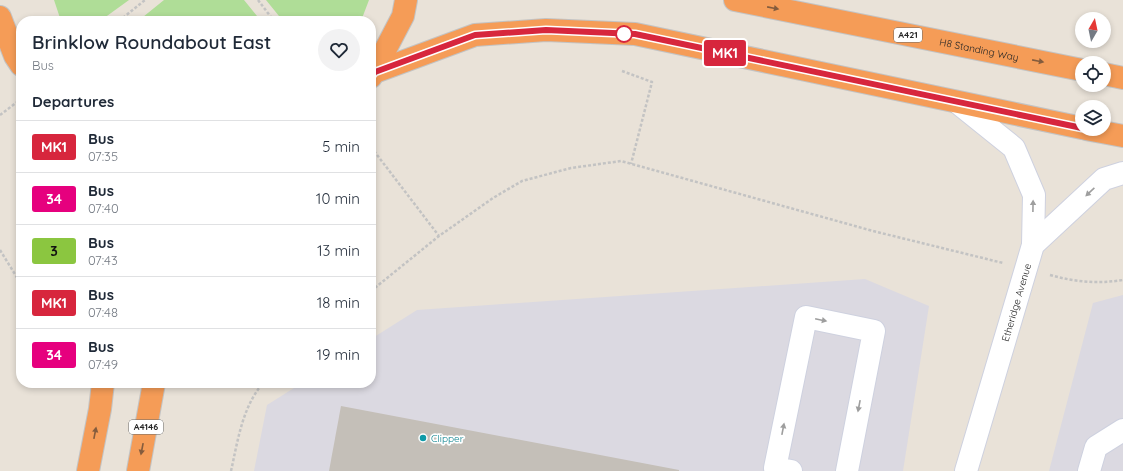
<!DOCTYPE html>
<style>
body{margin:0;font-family:Quicksand,sans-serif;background:#f2f2f3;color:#1f2937;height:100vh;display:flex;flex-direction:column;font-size:15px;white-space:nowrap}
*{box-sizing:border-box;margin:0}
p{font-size:13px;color:#747a83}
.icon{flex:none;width:22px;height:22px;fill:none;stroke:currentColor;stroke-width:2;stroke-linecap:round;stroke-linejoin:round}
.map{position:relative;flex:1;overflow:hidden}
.side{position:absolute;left:16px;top:16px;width:360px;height:372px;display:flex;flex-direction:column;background:#fff;border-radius:16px;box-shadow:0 2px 6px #0003}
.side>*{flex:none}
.badge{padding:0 8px;border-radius:3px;font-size:14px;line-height:26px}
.needle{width:26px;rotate:9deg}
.buttons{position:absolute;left:1075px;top:12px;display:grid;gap:8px}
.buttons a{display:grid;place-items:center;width:36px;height:36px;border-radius:50%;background:#fff;box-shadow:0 2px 6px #0003;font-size:20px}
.map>.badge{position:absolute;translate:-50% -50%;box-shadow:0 0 0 2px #fff}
h2{padding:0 16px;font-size:15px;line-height:36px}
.round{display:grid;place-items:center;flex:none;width:42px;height:42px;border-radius:21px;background:#f2f2f3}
.head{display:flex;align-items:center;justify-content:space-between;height:68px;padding:0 16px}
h1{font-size:19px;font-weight:600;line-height:30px}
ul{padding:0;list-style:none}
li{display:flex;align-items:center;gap:12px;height:52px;padding:0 16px;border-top:1px solid #e0e1e3}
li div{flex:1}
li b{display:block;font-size:15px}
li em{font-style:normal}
li .badge{min-width:44px;font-weight:700;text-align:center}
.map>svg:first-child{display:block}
.industrial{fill:#dbd9e1}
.green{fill:#afdd97}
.building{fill:#c4bfb8}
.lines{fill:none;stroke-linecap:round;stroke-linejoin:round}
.minor-casing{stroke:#ced1df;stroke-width:24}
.highway-casing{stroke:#c3c3c3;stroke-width:24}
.path{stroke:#c3c3c3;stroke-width:2.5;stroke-dasharray:3 2;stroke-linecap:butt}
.minor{stroke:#fff;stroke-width:22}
.highway{stroke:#f59c57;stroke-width:22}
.oneway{fill:#845c3d}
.oneway2{fill:#9e9e9e}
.line-casing{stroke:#fff;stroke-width:9}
.line{stroke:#d7263d;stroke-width:6}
.stop-dot{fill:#fff;stroke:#d7263d;stroke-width:2}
.culture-dot{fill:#0f9aa8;stroke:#fff;stroke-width:1.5}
.labels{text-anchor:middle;stroke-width:3.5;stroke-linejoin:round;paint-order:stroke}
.shield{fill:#fff;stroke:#686868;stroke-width:1}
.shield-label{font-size:9px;font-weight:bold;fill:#272727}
.street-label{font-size:10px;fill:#272727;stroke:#fff}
.culture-label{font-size:10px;fill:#0d838f;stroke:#fff;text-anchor:start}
</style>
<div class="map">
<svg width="1123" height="471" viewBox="0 0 1123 471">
<rect width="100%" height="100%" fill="#e9e2d8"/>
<path class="industrial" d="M 865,279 L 929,306 L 903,471 L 254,471 L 267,405 L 302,383 L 371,383 L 371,339 L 417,310 Z
M 1123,295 L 1123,471 L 1049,471 L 1093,303 Z"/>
<path class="green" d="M 54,0 L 129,0 L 100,21 L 61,21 Z
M 164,0 L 244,0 L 261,21 L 138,21 Z
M 266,0 L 369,0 L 361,21 L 283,21 Z"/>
<path class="building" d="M 341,406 L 679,470 L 679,471 L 329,471 Z"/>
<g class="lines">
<defs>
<g id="minor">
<path d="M 958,103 L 1014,148 L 1034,195 L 1033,245"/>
<path d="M 791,471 L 775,468 L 806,317 L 874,331 L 847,471"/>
<path id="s1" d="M 966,471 L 1033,245 L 1104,179 L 1123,173"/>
<path d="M 1089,471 L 1096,447 L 1123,430"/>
</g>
<g id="highway">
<path id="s2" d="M 735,0 L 1082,70"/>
<path d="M 0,17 L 15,56 L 21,65"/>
<path d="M 375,72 L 475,35 L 546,30 L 635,34 L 1082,128"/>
<path d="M 1104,74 L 1123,78"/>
<path d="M 371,77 L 403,16 L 406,0"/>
<path d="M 1086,129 L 1123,136"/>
<path d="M 88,471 L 100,409 L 103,383"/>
<path d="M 138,471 L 154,383"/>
</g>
</defs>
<use href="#minor" class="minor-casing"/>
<use href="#highway" class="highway-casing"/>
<path class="path" d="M 258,0 L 274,21
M 119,21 L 145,0
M 622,71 L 652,82 L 631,164
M 0,115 L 21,99
M 371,147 L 439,236
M 0,250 L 21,284
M 1050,275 C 1075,282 1098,284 1123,280
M 371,291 L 439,236 L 493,198 L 522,181 L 571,168 L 621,161 L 873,231 L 1003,263
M 66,387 L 67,383
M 231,471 C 238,440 242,408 263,383"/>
<use href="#minor" class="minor"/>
<use href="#highway" class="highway"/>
</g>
<defs><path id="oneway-solid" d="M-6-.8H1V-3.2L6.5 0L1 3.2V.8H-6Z"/></defs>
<g class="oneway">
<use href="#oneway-solid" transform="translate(773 8) rotate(11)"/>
<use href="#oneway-solid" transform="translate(1038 61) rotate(11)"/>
<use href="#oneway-solid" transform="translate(95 433) rotate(-79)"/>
<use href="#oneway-solid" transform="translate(142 449) rotate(101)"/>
</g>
<g class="oneway2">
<use href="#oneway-solid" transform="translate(1090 192) rotate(137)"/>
<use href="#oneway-solid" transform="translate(1033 206) rotate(-89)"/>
<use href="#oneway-solid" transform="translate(821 320) rotate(12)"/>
<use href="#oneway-solid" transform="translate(859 406) rotate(101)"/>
<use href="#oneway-solid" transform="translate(783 429) rotate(-79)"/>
</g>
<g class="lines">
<defs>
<path id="line" d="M 371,77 L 375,72 L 475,35 L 546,30 L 635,34 L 1082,128"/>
</defs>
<use href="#line" class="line-casing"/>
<use href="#line" class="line"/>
</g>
<circle class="stop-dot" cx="624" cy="34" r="8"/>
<circle class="culture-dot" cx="423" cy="438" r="4"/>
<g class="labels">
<g class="shield">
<rect x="894" y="28" width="28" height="14" rx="3"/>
<rect x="129" y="420" width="34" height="14" rx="3"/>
</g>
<g class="shield-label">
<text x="908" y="38">A421</text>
<text x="146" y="430">A4146</text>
</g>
<g class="street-label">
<text dy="4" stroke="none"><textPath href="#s2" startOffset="249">H8 Standing Way</textPath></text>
<text dy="4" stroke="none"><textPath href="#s1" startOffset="176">Etheridge Avenue</textPath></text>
</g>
<g class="culture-label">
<text x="431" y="442">Clipper</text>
</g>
</g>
</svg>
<div class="buttons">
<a><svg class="needle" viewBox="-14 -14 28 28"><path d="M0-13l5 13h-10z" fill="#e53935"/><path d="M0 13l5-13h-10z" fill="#747a83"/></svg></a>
<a><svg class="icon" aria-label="locate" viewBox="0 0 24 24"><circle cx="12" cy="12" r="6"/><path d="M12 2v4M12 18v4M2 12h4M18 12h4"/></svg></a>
<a><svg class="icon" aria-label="layers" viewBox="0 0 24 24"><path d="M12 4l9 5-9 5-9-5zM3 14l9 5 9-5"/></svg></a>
</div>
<b class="badge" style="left:725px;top:53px;background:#d7263d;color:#fff">MK1</b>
<section class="side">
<div class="head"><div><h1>Brinklow Roundabout East</h1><p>Bus</p></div><a class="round"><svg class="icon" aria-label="heart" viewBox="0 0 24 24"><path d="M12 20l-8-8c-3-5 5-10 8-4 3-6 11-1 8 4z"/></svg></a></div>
<h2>Departures</h2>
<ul>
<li><span class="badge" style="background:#d7263d;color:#fff">MK1</span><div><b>Bus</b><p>07:35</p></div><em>5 min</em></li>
<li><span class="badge" style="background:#e6007e;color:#fff">34</span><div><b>Bus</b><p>07:40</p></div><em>10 min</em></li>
<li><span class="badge" style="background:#8bc640;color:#111">3</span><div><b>Bus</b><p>07:43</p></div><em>13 min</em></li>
<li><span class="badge" style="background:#d7263d;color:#fff">MK1</span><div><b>Bus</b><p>07:48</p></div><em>18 min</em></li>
<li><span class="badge" style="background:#e6007e;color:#fff">34</span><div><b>Bus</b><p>07:49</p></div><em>19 min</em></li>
</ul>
</section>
</div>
